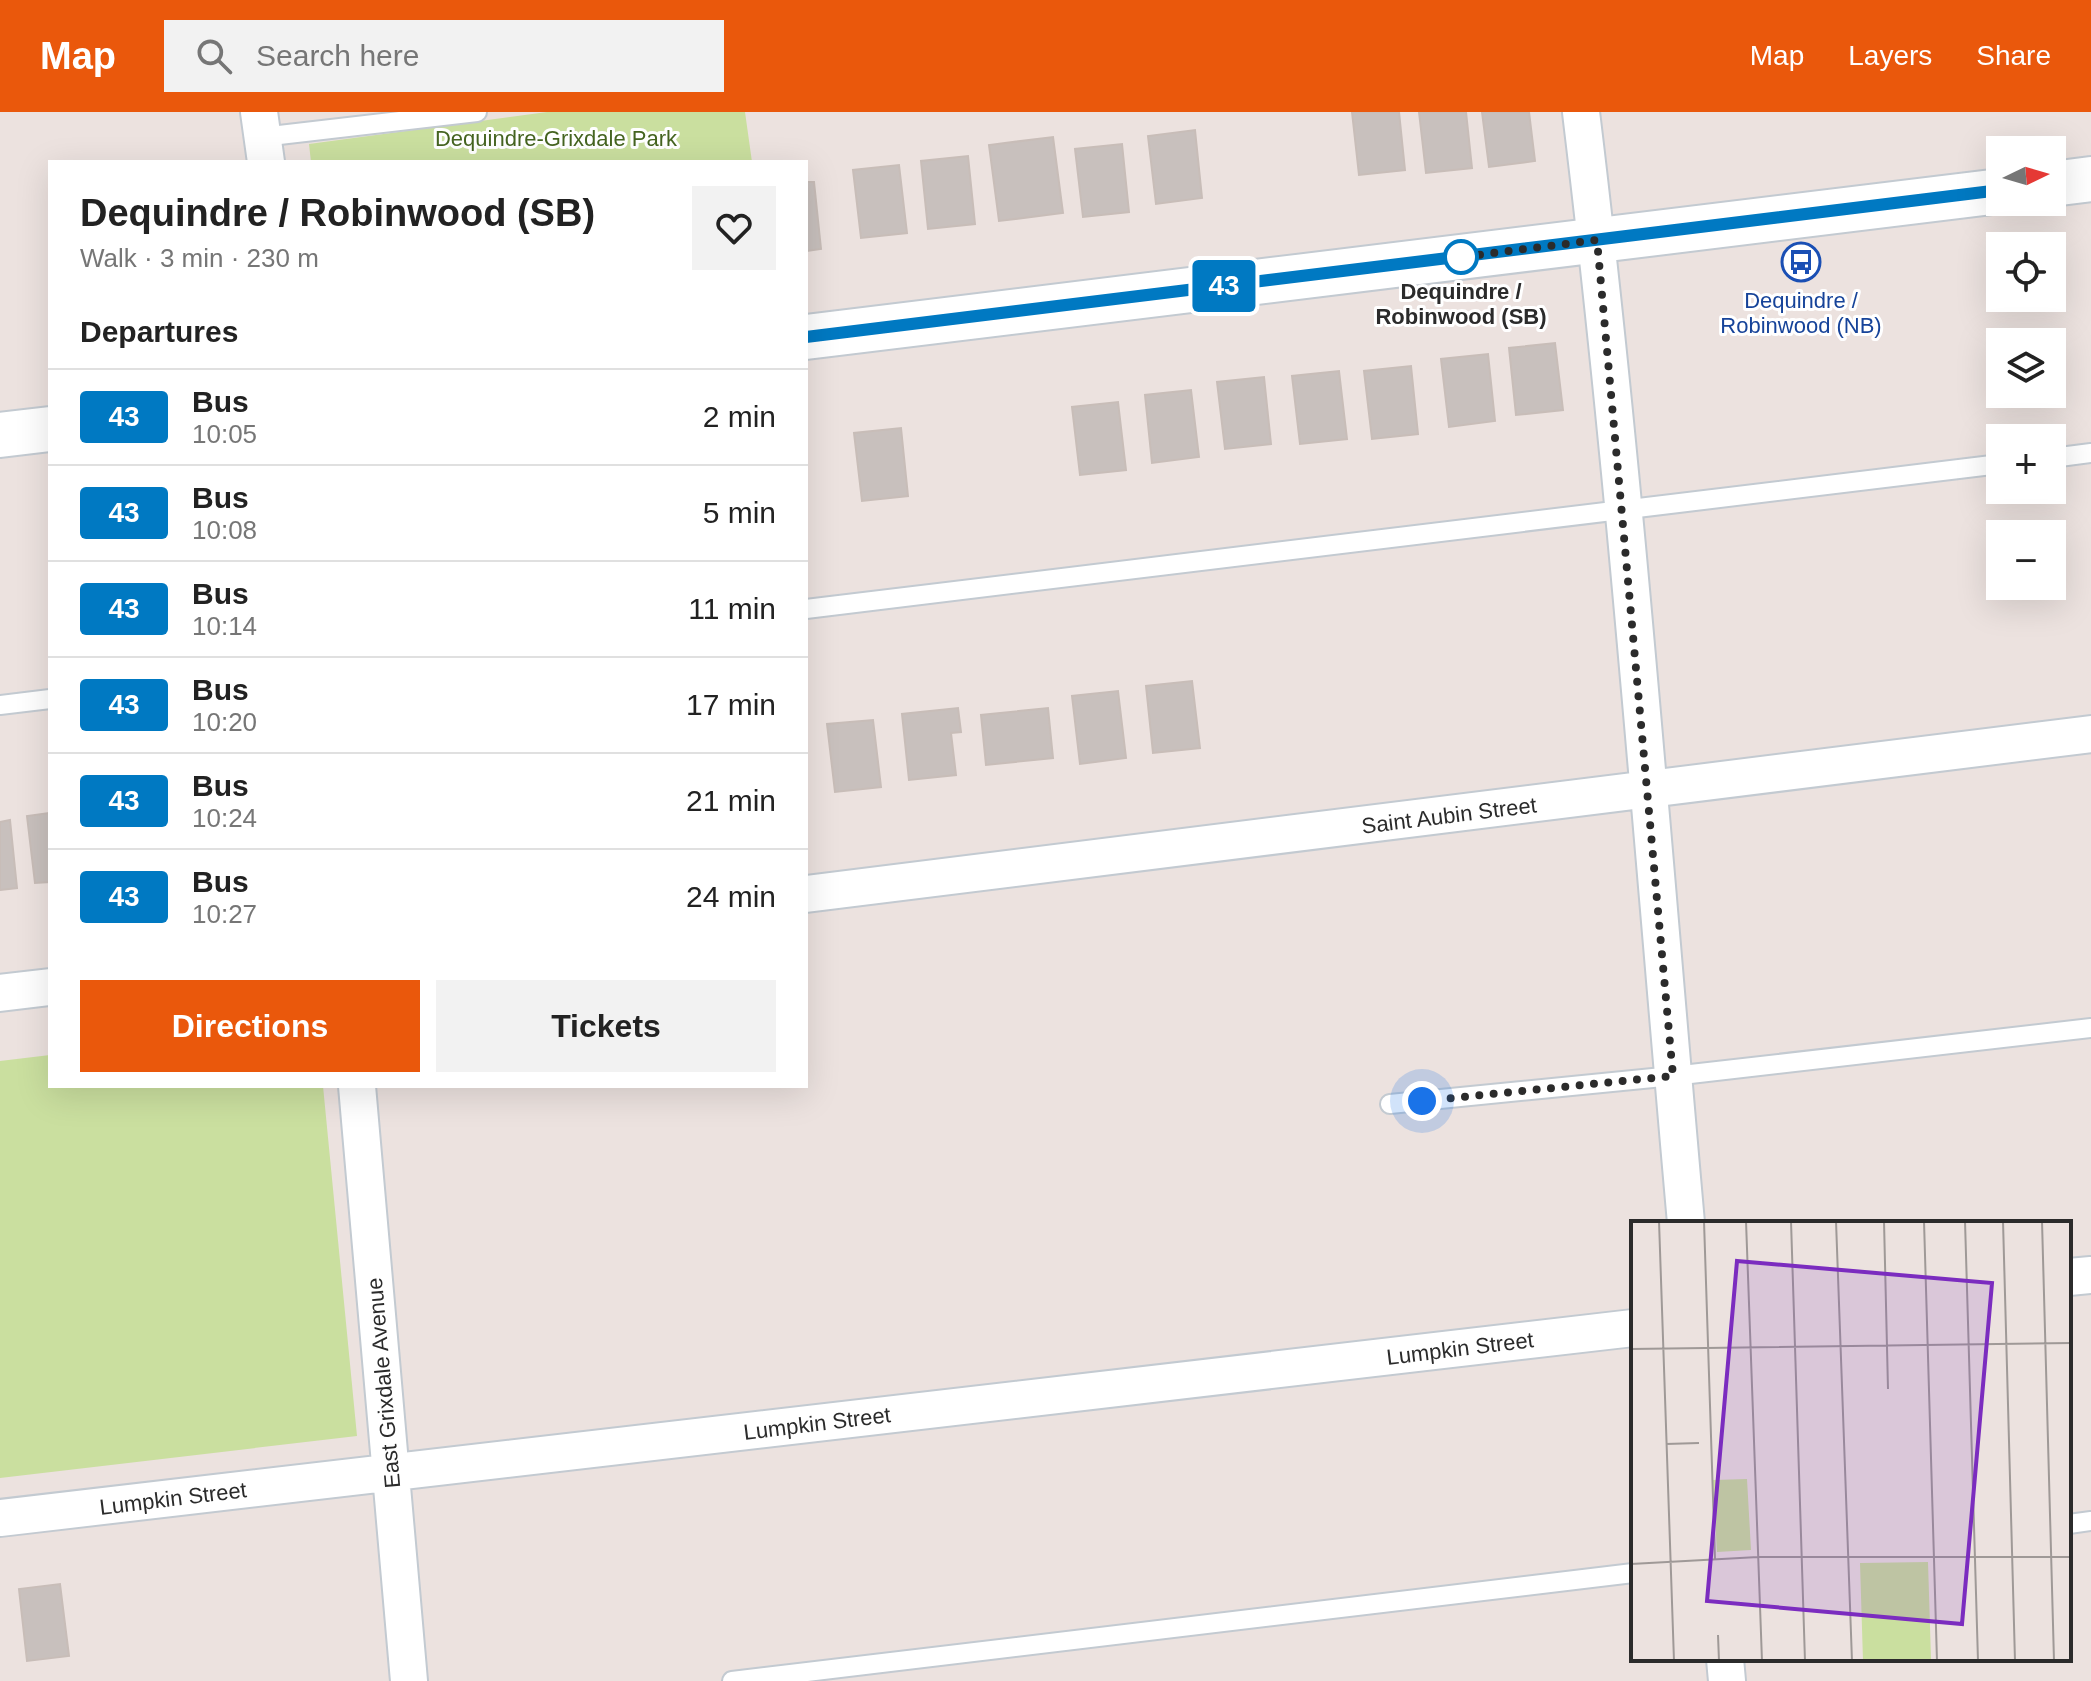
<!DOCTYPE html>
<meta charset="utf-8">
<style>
body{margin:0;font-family:Helvetica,sans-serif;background:#f2f2f2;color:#222;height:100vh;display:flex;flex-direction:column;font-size:30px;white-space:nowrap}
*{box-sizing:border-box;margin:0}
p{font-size:26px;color:#767676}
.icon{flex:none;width:44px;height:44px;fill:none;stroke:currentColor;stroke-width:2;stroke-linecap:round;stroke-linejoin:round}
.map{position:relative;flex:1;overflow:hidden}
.details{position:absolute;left:48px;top:48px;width:760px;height:928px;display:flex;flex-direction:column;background:#fff;border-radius:0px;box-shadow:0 8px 32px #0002}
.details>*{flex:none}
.badge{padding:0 16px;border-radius:6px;font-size:28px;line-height:52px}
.needle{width:52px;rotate:85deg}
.buttons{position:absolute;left:1986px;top:24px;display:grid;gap:16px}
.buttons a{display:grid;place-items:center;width:80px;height:80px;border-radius:0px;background:#fff;box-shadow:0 8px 32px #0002;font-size:40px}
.you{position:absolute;width:40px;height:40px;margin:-20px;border:6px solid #fff;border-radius:50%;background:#1a73e8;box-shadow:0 0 0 12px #1a73e833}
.map>.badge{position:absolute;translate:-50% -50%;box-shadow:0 0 0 4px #fff}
h2{padding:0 32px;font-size:30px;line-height:72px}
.round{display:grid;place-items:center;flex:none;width:84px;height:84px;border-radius:0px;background:#f2f2f2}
.summary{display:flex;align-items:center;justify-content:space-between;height:136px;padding:0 32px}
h1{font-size:38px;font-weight:600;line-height:60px}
.primary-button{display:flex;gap:16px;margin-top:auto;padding:16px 32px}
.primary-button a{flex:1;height:92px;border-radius:0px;background:#ea580c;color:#fff;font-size:32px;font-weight:600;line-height:92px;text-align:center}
.primary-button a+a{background:#f2f2f2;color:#222}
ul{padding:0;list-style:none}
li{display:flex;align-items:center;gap:24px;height:96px;padding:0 32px;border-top:2px solid #e0e0e0}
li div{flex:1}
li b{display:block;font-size:30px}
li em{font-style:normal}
li .badge{min-width:88px;font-weight:700;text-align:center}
header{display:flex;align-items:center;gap:48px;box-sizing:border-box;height:112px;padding:0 40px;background:#ea580c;color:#fff}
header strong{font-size:38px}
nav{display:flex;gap:44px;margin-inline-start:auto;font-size:28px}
.search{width:560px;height:72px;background:#f2f2f2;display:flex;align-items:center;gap:20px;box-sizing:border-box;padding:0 28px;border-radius:0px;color:#767676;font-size:30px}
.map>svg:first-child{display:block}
.green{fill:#cadf9f}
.building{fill:#c8c0bd;stroke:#c8bdb8;stroke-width:2}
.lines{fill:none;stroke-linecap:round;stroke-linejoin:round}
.service-casing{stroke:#c3cad1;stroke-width:22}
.minor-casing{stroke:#c3cad1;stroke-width:40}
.tertiary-casing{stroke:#c3cad1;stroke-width:48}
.service{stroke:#fff;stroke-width:18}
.minor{stroke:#fff;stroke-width:36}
.tertiary{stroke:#fff;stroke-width:44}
.line-casing{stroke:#fff;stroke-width:18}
.line{stroke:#0079c2;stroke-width:12}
.walk{stroke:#2b2b2b;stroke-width:8;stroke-dasharray:0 14.4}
.stop-dot{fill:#fff;stroke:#0079c2;stroke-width:4}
.labels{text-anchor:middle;stroke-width:6;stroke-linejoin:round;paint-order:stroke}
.park-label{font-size:22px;fill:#456420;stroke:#fff}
.stop-label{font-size:22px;font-weight:bold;fill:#2b2b2b;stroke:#fff}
.transit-label{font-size:22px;fill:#164399;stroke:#fff}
.street-label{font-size:22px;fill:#2b2b2b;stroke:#fff}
.inset-road{fill:none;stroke:#9f9997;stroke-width:2}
.view{fill:#7b2cbf;fill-opacity:0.15;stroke:#7b2cbf;stroke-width:4}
.inset-edge{fill:none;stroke:#2b2b2b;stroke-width:4}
</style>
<header>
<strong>Map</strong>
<div class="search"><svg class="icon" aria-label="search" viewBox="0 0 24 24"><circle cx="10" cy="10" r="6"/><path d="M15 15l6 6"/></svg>Search here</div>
<nav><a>Map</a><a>Layers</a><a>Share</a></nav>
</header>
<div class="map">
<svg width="2091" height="1569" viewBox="0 0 2091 1569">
<rect width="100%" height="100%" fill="#ece2df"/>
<path class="green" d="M 547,0 L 745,0 L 752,50 L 311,50 L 309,32 Z
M 50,943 L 50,974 L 323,974 L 357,1324 L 0,1366 L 0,949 Z"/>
<path class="building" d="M 1352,0 L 1399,0 L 1405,58 L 1359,63 Z
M 1419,0 L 1466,0 L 1472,56 L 1426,61 Z
M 1482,0 L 1529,0 L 1535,49 L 1489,55 Z
M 1195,18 L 1202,86 L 1156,92 L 1148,24 Z
M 1053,25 L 1063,101 L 999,109 L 989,33 Z
M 1122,32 L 1129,100 L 1083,105 L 1075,37 Z
M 968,44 L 975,112 L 928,117 L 921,49 Z
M 899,53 L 907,121 L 861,126 L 853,58 Z
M 806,70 L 814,70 L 821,137 L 806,139 Z
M 1555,231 L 1563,298 L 1516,303 L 1509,236 Z
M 1488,242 L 1495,309 L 1449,315 L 1441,247 Z
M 1411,254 L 1418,322 L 1372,327 L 1364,259 Z
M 1339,259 L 1347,327 L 1300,332 L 1292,264 Z
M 1264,265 L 1271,332 L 1225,337 L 1217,270 Z
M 1191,278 L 1199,345 L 1152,351 L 1145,283 Z
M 1118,290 L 1126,358 L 1080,363 L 1072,295 Z
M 901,316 L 908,384 L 862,389 L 854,321 Z
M 1192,569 L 1200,636 L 1153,641 L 1146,574 Z
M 1118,579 L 1126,646 L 1080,652 L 1072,584 Z
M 958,596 L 961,620 L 951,621 L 956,663 L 909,668 L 902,602 Z
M 1048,596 L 1053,646 L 986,653 L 981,603 Z
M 873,608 L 881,675 L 835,680 L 827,612 Z
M 50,701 L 50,770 L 35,771 L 27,704 Z
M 10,708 L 17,776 L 0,778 L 0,710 Z
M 60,1472 L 69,1544 L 27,1549 L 19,1477 Z"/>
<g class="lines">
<defs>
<path id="service" d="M 262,25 L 477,0
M 2052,346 L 2091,341
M 806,497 L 2000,352
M 0,593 L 50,587
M 1390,992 L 1673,964 L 2091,916
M 2069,1412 L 2091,1409
M 732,1569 L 1633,1461"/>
<path id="minor" d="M 259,0 L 266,50
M 1581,0 C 1626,369 1653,741 1686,1111
M 806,782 L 2091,622
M 0,881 L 50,875
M 357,974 L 409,1569
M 2069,1165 L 2091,1163
M 0,1406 L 1633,1216
M 1725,1547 L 1727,1569"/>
<path id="tertiary" d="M 2052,72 L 2091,67
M 806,225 L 2000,79
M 0,323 L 50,317"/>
</defs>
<use href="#service" class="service-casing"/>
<use href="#minor" class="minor-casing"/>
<use href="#tertiary" class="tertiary-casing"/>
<use href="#service" class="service"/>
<use href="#minor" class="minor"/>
<use href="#tertiary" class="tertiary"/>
</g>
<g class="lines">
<defs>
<path id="line" d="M 806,225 L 2000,78"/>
</defs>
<use href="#line" class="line-casing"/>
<use href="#line" class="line"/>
<path class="walk" d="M 1422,989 L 1673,964 L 1597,128 L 1461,145"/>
</g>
<defs>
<symbol id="bus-ring" viewBox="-11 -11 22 22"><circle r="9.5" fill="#fff" stroke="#1a4fb4" stroke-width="1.5"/><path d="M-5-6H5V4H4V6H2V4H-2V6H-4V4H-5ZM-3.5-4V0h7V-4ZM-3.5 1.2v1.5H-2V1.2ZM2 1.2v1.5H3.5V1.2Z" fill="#1a4fb4"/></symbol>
</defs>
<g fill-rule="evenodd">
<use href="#bus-ring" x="1779" y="128" width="44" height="44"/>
</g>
<circle class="stop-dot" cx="1461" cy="145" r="16"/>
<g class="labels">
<g class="park-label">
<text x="556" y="34">Dequindre-Grixdale Park</text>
</g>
<g class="stop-label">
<text x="1461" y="187">Dequindre /<tspan x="1461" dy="25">Robinwood (SB)</tspan></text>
</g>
<g class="transit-label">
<text x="1801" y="196">Dequindre /<tspan x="1801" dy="25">Robinwood (NB)</tspan></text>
</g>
<g class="street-label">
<text transform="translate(1449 703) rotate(-7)" y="8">Saint Aubin Street</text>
<text transform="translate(1460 1236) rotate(-7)" y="8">Lumpkin Street</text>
<text transform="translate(383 1271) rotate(-95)" y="8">East Grixdale Avenue</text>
<text transform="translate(817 1311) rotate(-7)" y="8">Lumpkin Street</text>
<text transform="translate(173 1386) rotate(-7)" y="8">Lumpkin Street</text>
</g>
</g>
<g transform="translate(1631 1109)">
<rect width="440" height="440" fill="#ece2df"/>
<path d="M 116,258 L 120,329 L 86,331 L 82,259 ZM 297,341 L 300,438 L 232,440 L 229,342 Z" fill="#cadf9f"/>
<path class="inset-road" d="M 28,0 L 43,440M 73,0 L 84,338M 115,0 L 131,440M 160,0 L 174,440M 205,0 L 221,440M 253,0 L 257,168M 293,0 L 306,440M 334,0 L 347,440M 372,0 L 384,440M 411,0 L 423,440M 0,128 L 440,122M 35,223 L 68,222M 0,343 L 127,336 L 440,336M 87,414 L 88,440"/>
<path class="view" d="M 106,40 L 361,62 L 331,403 L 76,380 Z"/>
<rect width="440" height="440" class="inset-edge"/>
</g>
</svg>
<div class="buttons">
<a><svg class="needle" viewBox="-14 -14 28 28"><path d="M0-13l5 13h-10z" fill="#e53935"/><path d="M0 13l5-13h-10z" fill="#767676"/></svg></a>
<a><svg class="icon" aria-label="locate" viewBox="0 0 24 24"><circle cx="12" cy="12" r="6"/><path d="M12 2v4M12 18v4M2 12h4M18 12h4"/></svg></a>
<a><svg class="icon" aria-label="layers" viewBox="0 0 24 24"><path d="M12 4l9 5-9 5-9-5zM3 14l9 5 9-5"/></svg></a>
<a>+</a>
<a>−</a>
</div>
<div class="you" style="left:1422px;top:989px"></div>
<b class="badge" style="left:1224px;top:174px;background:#0079c2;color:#fff">43</b>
<section class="details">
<div class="summary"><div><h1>Dequindre / Robinwood (SB)</h1><p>Walk · 3 min · 230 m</p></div><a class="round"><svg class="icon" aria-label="heart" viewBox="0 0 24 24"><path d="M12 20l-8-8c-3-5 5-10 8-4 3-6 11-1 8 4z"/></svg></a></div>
<h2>Departures</h2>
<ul>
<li><span class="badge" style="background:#0079c2;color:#fff">43</span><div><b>Bus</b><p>10:05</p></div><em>2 min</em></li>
<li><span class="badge" style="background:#0079c2;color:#fff">43</span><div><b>Bus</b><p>10:08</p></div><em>5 min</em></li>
<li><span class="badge" style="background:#0079c2;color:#fff">43</span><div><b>Bus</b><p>10:14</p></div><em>11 min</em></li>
<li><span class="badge" style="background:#0079c2;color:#fff">43</span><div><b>Bus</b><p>10:20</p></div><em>17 min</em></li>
<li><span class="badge" style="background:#0079c2;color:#fff">43</span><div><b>Bus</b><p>10:24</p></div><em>21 min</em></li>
<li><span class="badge" style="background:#0079c2;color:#fff">43</span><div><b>Bus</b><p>10:27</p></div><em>24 min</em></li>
</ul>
<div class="primary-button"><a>Directions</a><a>Tickets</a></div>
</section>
</div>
